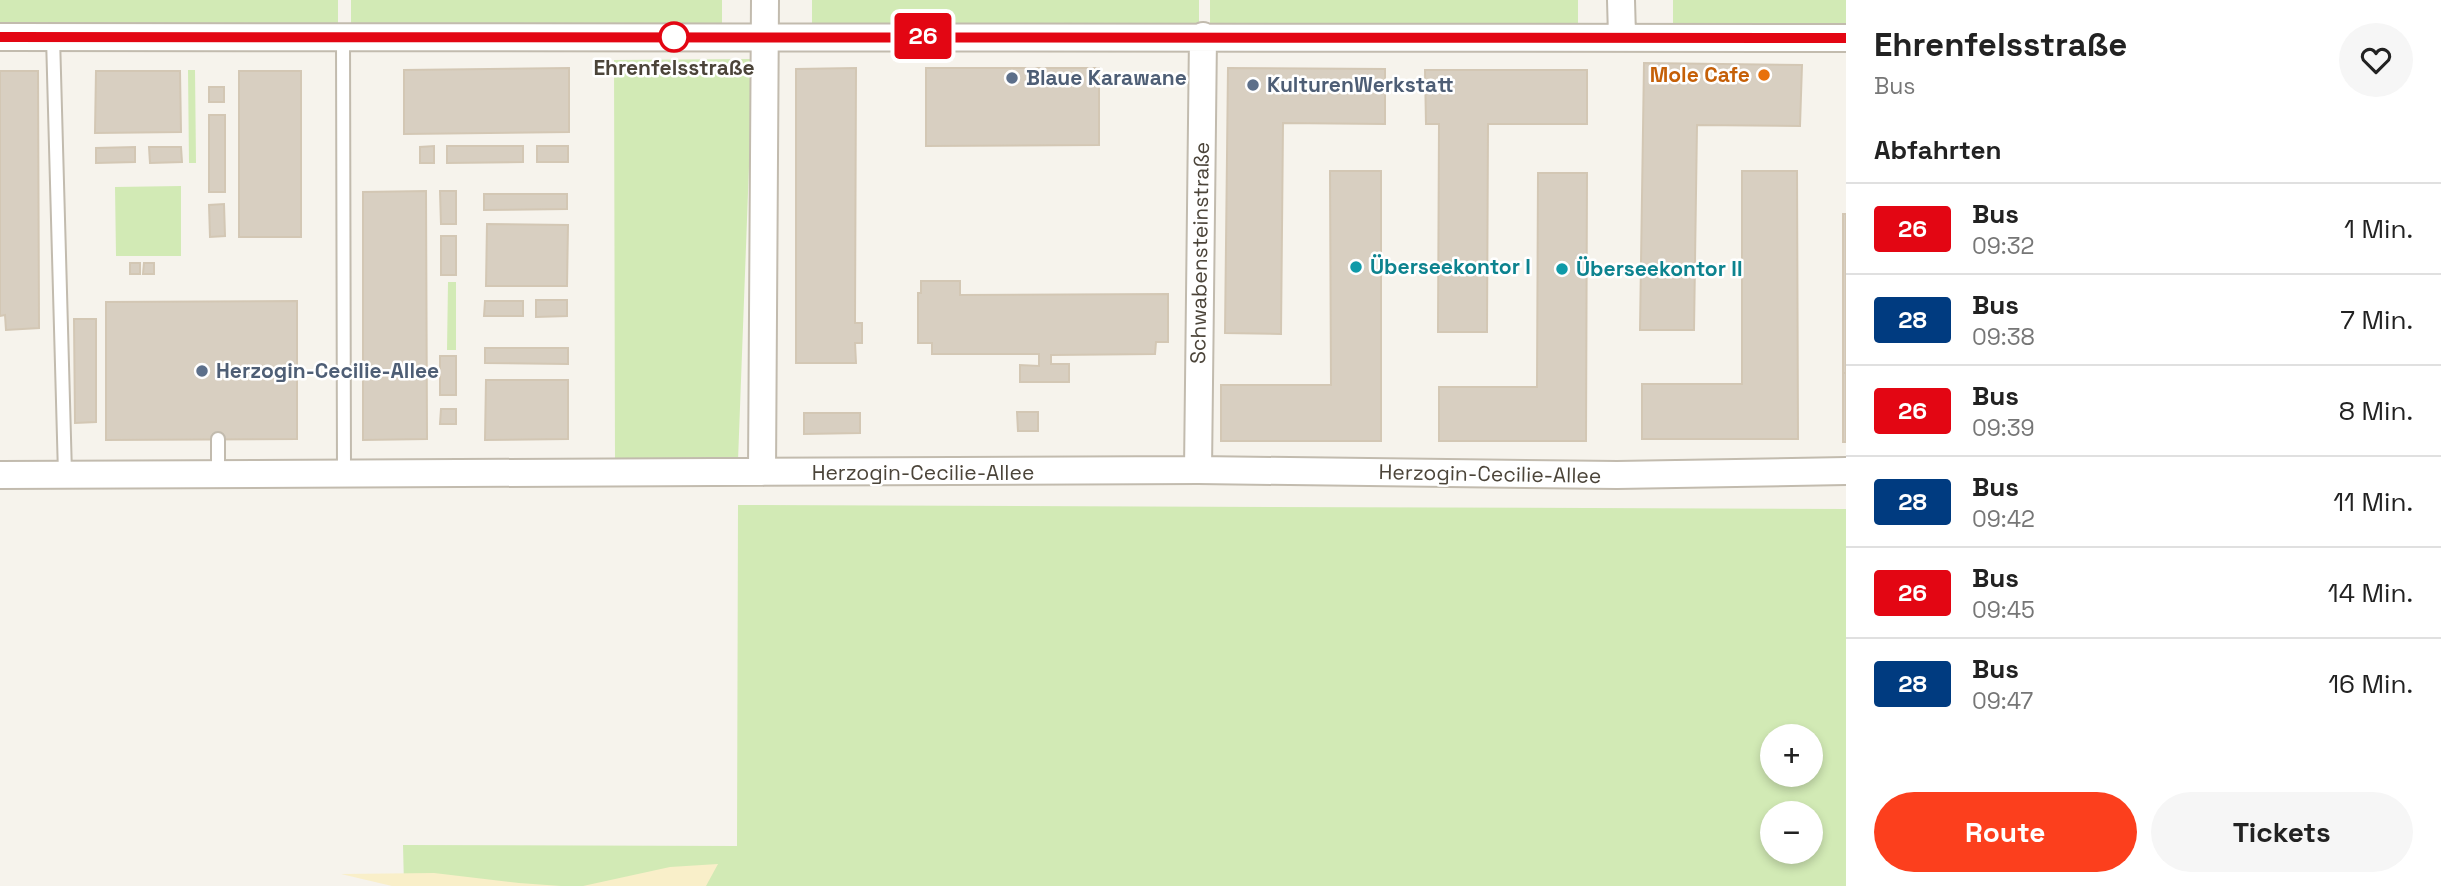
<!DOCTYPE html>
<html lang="de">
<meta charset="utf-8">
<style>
body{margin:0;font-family:"Space Grotesk",sans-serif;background:#f6f6f6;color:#222;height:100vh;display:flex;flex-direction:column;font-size:26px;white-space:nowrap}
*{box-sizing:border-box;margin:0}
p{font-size:23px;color:#767676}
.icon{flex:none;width:38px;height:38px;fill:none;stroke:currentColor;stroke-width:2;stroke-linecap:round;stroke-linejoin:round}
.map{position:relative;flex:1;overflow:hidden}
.details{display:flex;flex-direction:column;background:#fff;width:595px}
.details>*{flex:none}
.badge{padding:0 14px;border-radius:5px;font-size:24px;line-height:46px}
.buttons{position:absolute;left:1760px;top:724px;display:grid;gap:14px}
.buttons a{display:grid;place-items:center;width:63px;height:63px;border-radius:50%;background:#fff;box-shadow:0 4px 10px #0003;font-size:35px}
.map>.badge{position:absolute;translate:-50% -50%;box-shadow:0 0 0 4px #fff}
h2{padding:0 28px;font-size:26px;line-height:63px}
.round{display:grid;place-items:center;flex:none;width:74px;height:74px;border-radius:37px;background:#f6f6f6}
.summary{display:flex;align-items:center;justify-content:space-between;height:119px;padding:0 28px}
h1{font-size:33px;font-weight:800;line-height:52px}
.button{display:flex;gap:14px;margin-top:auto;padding:14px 28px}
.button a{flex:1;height:80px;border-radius:42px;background:#fc3f1d;color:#fff;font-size:28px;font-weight:800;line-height:80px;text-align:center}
.button a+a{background:#f6f6f6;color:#222}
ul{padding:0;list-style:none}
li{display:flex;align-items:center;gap:21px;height:91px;padding:0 28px;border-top:2px solid #e0e0e0}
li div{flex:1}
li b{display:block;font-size:26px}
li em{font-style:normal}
li .badge{min-width:77px;font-weight:700;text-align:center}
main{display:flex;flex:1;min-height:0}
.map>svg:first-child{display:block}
.green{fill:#d2eab5;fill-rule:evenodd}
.sand{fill:#f9efc9}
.building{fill:#d8cfc1;stroke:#d3c7b4;stroke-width:2}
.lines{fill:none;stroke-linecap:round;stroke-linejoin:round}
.lane-casing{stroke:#c2bbae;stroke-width:16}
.street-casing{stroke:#c2bbae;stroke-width:30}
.lane{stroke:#fff;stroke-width:12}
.street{stroke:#fff;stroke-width:26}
.line-casing{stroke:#fff;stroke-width:16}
.line{stroke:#e30613;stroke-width:10}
.stop-dot{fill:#fff;stroke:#e30613;stroke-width:3.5}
.food-dot{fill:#e8710a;stroke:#fff;stroke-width:2.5}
.service-dot{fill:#5c6f8a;stroke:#fff;stroke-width:2.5}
.culture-dot{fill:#0f9aa8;stroke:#fff;stroke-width:2.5}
.labels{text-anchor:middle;stroke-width:5;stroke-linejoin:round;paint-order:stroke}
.stop-label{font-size:21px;font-weight:bold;fill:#4b4439;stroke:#fff}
.food-label{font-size:21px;font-weight:bold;fill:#c56008;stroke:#fff;text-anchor:end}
.service-label{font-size:21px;font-weight:bold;fill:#4e5e75;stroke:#fff;text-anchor:start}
.street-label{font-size:21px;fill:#4b4439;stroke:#fff}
.culture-label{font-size:21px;font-weight:bold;fill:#0d838f;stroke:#fff;text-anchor:start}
</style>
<main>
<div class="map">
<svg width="1846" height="886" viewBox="0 0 1846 886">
<rect width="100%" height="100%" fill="#f6f3ec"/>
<path class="green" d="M 0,0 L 338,0 L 338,26 L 0,27 Z
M 351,0 L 722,0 L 722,26 L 351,27 Z
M 812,0 L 1199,0 L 1199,26 L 812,26 Z
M 1210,0 L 1578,0 L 1578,26 L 1210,26 Z
M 1673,0 L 1846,0 L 1846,25 L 1673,26 Z
M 753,59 L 738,461 L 615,461 L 614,60 Z
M 188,70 L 195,70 L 196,163 L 189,163 Z
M 181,186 L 181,256 L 116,256 L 115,187 Z
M 448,282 L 456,282 L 456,350 L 447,350 Z
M 738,505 L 1846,509 L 1846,886 L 404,886 L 403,845 L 737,846 ZM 1773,737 L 1811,737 L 1811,775 L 1773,775 ZM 1773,814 L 1811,814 L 1811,852 L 1773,852 Z"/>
<path class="sand" d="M 718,864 L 706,886 L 583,886 L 670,867 Z
M 434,873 L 519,883 L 561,886 L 392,886 L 341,874 Z"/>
<path class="building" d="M 1644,63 L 1802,65 L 1800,126 L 1697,125 L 1694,330 L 1640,330 Z
M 569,68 L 569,132 L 404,134 L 404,70 Z
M 856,68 L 855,323 L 862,323 L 862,343 L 855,343 L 856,363 L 796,363 L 796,69 Z
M 926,68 L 1099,68 L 1099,145 L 926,146 Z
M 1228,68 L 1385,69 L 1385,124 L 1283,123 L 1281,334 L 1225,333 Z
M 1425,70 L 1587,70 L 1587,124 L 1488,124 L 1487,332 L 1438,332 L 1439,124 L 1426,124 Z
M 0,71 L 38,71 L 39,328 L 6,330 L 5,315 L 0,316 Z
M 96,71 L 180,71 L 181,132 L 95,133 Z
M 239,71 L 301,71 L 301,237 L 239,237 Z
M 209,87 L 224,87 L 224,102 L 209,102 Z
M 209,115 L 225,115 L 225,192 L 209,192 Z
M 434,146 L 434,163 L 420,163 L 420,147 Z
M 447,146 L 523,146 L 523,162 L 447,163 Z
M 537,146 L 568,146 L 568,162 L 537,162 Z
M 135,147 L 135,162 L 96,163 L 96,148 Z
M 149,147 L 181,147 L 182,162 L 150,163 Z
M 1330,171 L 1381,171 L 1381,441 L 1221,441 L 1221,385 L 1331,385 Z
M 1742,171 L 1797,171 L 1798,439 L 1642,439 L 1642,384 L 1742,384 Z
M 1538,173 L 1587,173 L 1586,441 L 1439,441 L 1439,387 L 1537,387 Z
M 426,191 L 427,439 L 363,440 L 363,192 Z
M 440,191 L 456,191 L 456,224 L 441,224 Z
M 484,194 L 567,194 L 567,209 L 484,210 Z
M 224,204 L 225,236 L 210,237 L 209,205 Z
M 1843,214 L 1846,214 L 1846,373 L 1843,373 Z
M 487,224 L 568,225 L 567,286 L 486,286 Z
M 441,236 L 456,236 L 456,275 L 441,275 Z
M 130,263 L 140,263 L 140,274 L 130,274 Z
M 144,263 L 154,263 L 154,274 L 143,274 Z
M 921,281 L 960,281 L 960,295 L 1168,294 L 1168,342 L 1156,342 L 1155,354 L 1051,355 L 1051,364 L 1069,364 L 1069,382 L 1020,382 L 1020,365 L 1039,366 L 1039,354 L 932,354 L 932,343 L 918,343 L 918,293 L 921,293 Z
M 536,300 L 567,300 L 567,316 L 536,317 Z
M 297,301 L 297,439 L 106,440 L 106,302 Z
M 485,301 L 523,301 L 523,316 L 484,316 Z
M 74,319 L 96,319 L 96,422 L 75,423 Z
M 485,348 L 568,348 L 568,364 L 485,363 Z
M 440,356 L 456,356 L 456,395 L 440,395 Z
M 1843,373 L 1846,373 L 1846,442 L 1843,442 Z
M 486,380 L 568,380 L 568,439 L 485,440 Z
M 441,409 L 456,409 L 456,424 L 440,424 Z
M 1017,412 L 1038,412 L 1038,431 L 1018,431 Z
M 804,413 L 860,413 L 860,433 L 804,434 Z"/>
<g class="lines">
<defs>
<path id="lane" d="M 53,37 L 65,474
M 343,37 L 344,474
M 218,474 L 218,439"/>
<path id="street" d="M 1621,0 L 1622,36
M 0,37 L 1846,38
M 1198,470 L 1203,36
M 762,472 L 765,0
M 0,475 L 1198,470 L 1617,475 L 1846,471"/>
</defs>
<use href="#lane" class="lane-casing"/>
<use href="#street" class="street-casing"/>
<use href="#lane" class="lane"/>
<use href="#street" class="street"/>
</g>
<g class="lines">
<defs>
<path id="line" d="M 0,37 L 1846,38"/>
</defs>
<use href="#line" class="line-casing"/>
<use href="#line" class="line"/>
</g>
<circle class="stop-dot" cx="674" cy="37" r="14"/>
<circle class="food-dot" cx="1764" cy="75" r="7"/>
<g class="service-dot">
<circle cx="1012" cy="78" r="7"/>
<circle cx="1253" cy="85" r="7"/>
<circle cx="202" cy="371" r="7"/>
</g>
<g class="culture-dot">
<circle cx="1356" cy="267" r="7"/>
<circle cx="1562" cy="269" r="7"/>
</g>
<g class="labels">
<g class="stop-label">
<text x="674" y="75">Ehrenfelsstraße</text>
</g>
<g class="food-label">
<text x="1750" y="82">Mole Cafe</text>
</g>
<g class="service-label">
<text x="1026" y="85">Blaue Karawane</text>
<text x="1267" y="92">KulturenWerkstatt</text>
<text x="216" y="378">Herzogin-Cecilie-Allee</text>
</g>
<g class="street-label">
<text transform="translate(1200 253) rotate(-89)" y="7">Schwabensteinstraße</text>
<text x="923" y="480">Herzogin-Cecilie-Allee</text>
<text transform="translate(1490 474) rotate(1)" y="7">Herzogin-Cecilie-Allee</text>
</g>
<g class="culture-label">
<text x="1370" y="274">Überseekontor I</text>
<text x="1576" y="276">Überseekontor II</text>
</g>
</g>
</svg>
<div class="buttons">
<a>+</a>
<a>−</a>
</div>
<b class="badge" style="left:923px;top:36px;background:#e30613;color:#fff">26</b>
</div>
<section class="details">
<div class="summary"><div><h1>Ehrenfelsstraße</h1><p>Bus</p></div><a class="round"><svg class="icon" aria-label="heart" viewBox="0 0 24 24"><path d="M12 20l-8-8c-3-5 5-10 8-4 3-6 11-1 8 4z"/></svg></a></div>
<h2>Abfahrten</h2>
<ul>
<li><span class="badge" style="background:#e30613;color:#fff">26</span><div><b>Bus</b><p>09:32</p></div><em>1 Min.</em></li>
<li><span class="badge" style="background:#003b80;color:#fff">28</span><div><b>Bus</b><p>09:38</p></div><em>7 Min.</em></li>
<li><span class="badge" style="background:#e30613;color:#fff">26</span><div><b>Bus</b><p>09:39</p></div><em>8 Min.</em></li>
<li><span class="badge" style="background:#003b80;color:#fff">28</span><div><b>Bus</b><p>09:42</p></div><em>11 Min.</em></li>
<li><span class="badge" style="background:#e30613;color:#fff">26</span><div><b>Bus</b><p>09:45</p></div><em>14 Min.</em></li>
<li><span class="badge" style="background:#003b80;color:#fff">28</span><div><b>Bus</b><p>09:47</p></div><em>16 Min.</em></li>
</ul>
<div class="button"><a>Route</a><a>Tickets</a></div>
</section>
</main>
